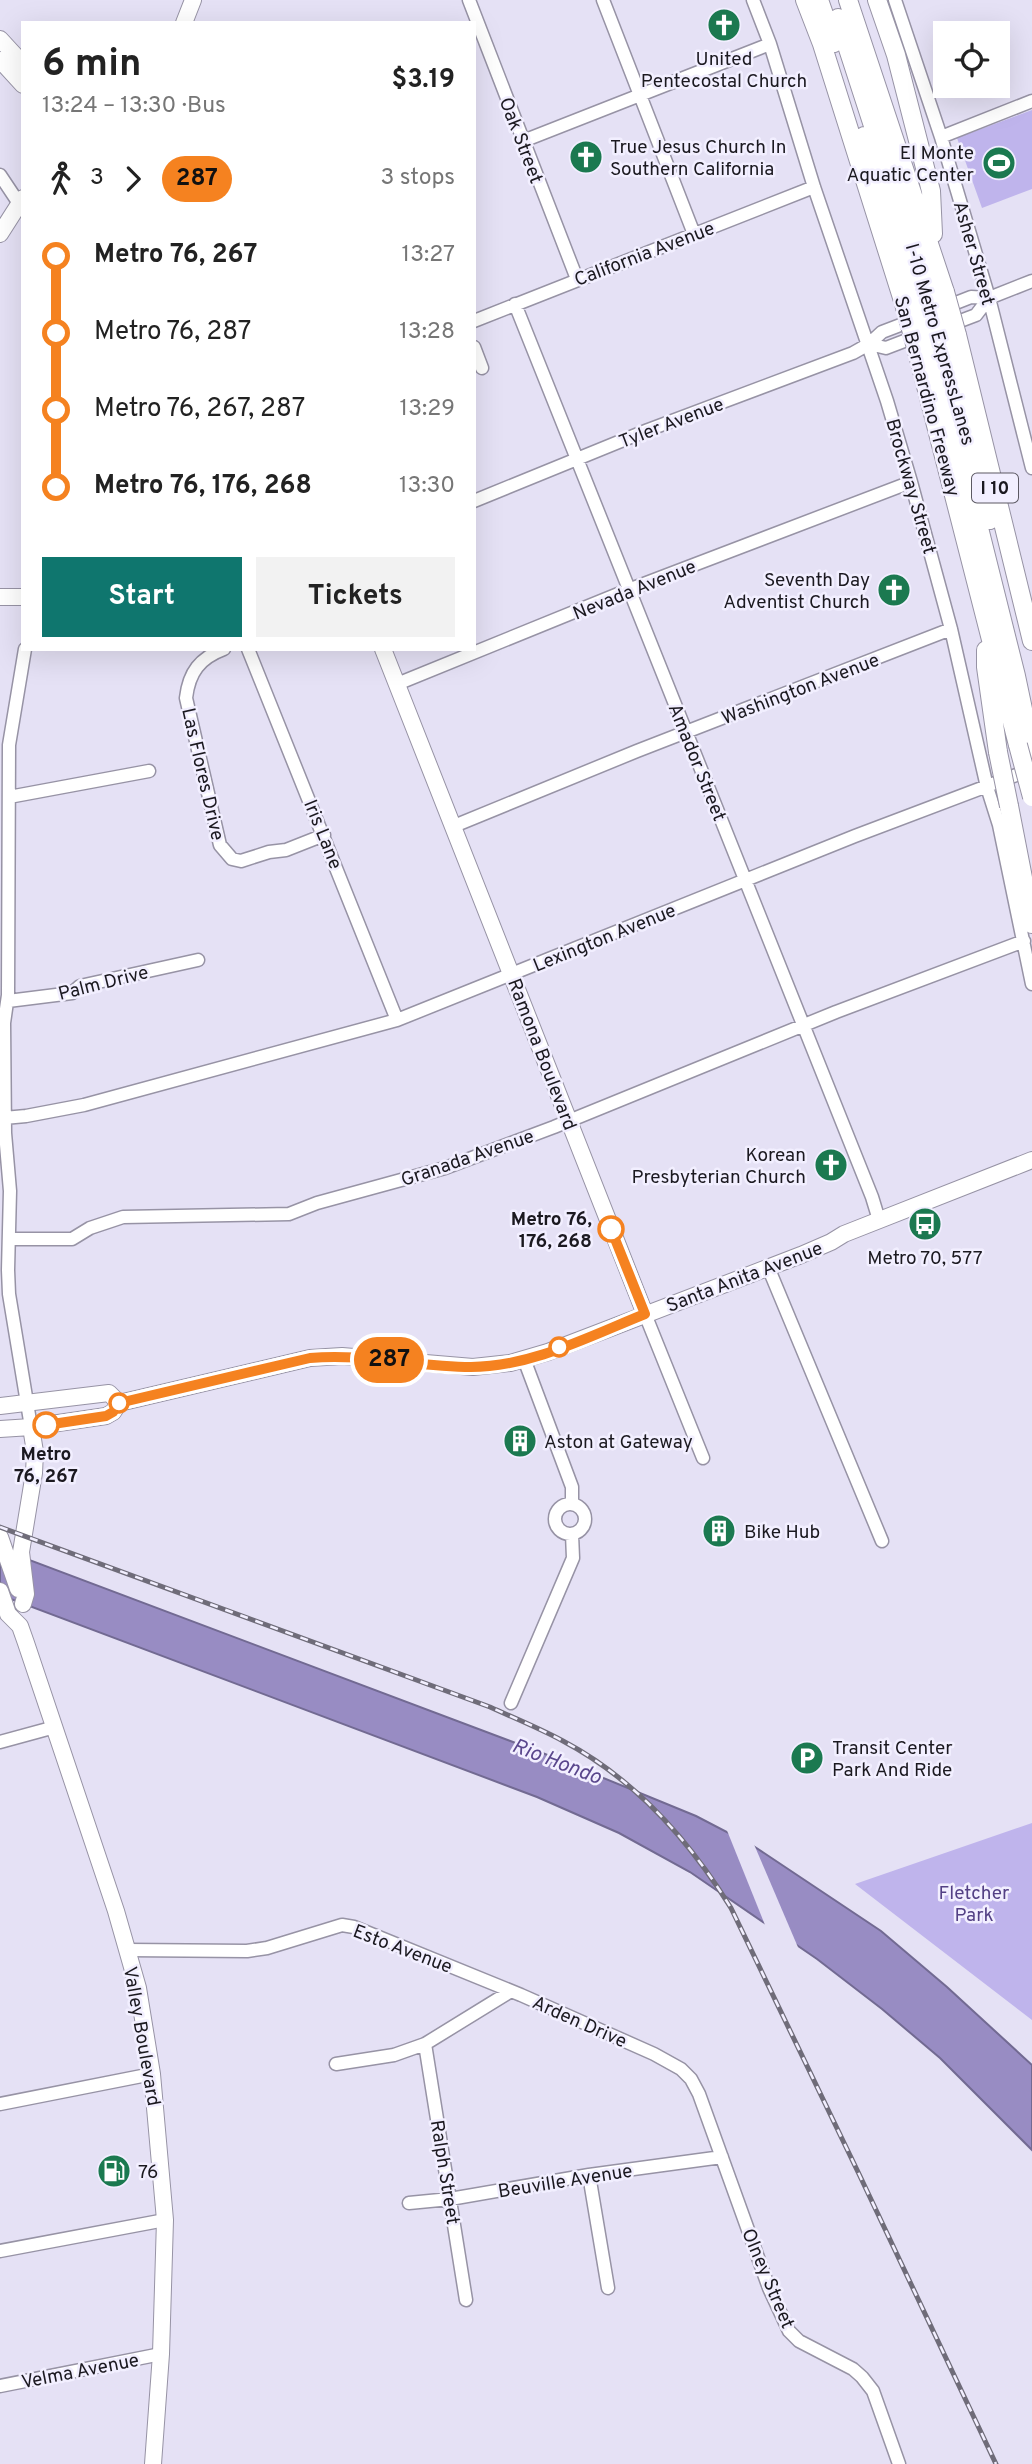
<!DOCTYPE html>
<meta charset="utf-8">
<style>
body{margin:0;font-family:Overpass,sans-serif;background:#f2f2f2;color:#222;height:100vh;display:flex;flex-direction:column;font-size:26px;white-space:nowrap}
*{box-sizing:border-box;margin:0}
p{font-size:23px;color:#767676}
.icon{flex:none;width:38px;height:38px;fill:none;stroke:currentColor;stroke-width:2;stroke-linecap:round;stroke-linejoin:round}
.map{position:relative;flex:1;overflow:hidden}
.drawer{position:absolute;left:21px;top:21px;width:455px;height:630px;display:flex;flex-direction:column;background:#fff;border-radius:0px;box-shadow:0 7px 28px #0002}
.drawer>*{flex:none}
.badge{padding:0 14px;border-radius:23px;font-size:24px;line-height:46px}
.buttons{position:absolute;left:933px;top:21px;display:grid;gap:14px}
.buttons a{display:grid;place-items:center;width:77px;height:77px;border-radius:0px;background:#fff;box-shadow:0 7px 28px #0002;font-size:35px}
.map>.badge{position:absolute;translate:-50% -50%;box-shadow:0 0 0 4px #fff}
.legs{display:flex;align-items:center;gap:10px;height:77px;padding:0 21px;font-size:23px}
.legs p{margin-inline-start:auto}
.overview{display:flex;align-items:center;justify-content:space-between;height:119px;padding:0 21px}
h1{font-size:38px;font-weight:700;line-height:52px}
.action{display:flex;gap:14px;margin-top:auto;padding:14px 21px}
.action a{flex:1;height:80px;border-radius:0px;background:#0f766e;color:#fff;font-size:28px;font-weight:700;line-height:80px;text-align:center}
.action a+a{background:#f2f2f2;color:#222}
ul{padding:0 21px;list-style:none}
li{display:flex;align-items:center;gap:24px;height:77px;font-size:26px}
li i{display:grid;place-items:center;width:10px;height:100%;margin:0 9px;background:currentColor}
li i::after{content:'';width:18px;height:18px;margin:-9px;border:5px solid;border-radius:50%;background:#fff}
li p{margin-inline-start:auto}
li:first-child i{background:linear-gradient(#0000 50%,currentColor 0)}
li:last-child i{background:linear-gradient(currentColor 50%,#0000 0)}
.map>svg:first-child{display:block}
.park{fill:#bfb4ec}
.water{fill:#988cc3;stroke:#726a92;stroke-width:2}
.pier{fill:#e5e1f5}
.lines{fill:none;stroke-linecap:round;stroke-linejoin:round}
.minor-casing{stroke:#9793a5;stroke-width:15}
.major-casing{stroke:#9793a5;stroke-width:18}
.highway-casing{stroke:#9793a5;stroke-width:20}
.minor{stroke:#fff;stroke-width:12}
.major{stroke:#fff;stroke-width:16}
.highway{stroke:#fff;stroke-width:18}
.rail-casing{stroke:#6f6c79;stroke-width:5}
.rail{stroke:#f2efff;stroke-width:2.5;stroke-dasharray:8;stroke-linecap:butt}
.highway-bridge-casing{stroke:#9793a5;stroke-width:20;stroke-linecap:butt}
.highway-bridge{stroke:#fff;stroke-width:18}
.line-1-casing{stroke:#fff;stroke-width:16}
.line-1{stroke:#f58220;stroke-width:10}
.stop-1-dot{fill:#fff;stroke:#f58220;stroke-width:3.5}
.labels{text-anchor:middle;stroke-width:5;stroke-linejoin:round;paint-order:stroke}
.shield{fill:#f2efff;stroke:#5c5963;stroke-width:2}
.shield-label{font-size:18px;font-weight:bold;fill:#1b1920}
.poi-label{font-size:19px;fill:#1b1920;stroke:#f2efff;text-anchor:start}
.street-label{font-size:19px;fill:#1b1920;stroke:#f2efff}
.stop-label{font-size:19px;font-weight:bold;fill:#1b1920;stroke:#f2efff;text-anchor:end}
.park-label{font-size:19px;fill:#534085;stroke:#f2efff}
.water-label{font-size:21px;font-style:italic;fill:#5a478d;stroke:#f2efff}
</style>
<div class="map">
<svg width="1032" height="2464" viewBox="0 0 1032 2464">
<rect width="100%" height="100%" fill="#e5e1f5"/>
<path class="park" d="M 1032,110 L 1032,189 L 982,208 L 957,138 Z
M 1032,1823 L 1032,2020 L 855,1884 Z"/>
<path class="water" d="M 0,1549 L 545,1754 L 696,1816 L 752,1845 L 881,1931 L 947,1987 L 1032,2065 L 1032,2150 L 940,2058 L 882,2009 L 817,1959 L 690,1872 L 619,1833 L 537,1797 L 0,1595 Z"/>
<path class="pier" d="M 726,1828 L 753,1842 L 800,1952 L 767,1930 Z"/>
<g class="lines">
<defs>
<path id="minor" d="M 469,0 L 577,279
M 603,0 L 694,234
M 753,0 L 770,44 L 814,187 L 887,401 L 911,482 L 951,629 L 987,787 L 999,825 L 1032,984
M 895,0 L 941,137 L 989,298 L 1032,468
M 941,137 L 1032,101
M 523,141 L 770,44
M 0,175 L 18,202
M 515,304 L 872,1197 L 879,1220
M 943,308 L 971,297 L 989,298 L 1032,281
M 474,321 L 814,187
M 947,326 L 976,315 L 989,298
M 869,344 L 886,348 L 920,335
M 474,347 L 482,368
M 474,501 L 648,430 L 853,353 L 869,344 L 882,332 L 916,319
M 25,649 L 9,745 L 8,995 L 4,1023 L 5,1133 L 10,1191 L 8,1270 L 9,1294 L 31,1427
M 224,649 C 200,658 189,672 186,698 L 220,845 L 232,859 L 241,861 L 269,852 L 286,850 L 324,835
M 248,649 L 397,1020
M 397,684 L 628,590 L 911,482
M 9,797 L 149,771
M 454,826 L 637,751 L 951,629
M 8,1001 L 72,993 L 80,986 L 198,960
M 4,1118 L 26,1116 L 84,1105 L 397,1020 L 855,836 L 1032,769
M 10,1239 L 72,1239 L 90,1228 L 123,1217 L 289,1214 L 317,1203 L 445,1168 L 554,1127 L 836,1012 L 1024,941
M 768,1267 L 882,1541
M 645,1314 L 703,1458
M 524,1359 L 572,1487 L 572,1504
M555 1519a15 15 0 1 1 30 0a15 15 0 1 1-30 0Z
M 511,1703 L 573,1558 L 572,1534
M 0,1742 L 55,1727
M 127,1950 L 247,1951 L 267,1948 L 342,1925 L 354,1927 L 521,1995 L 654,2054 L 681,2069 L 691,2079 L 699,2094 L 769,2288 L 789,2331 L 799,2341 L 853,2369 L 862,2377 L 873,2391 L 899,2464
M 425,2044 L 466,2300
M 336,2064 L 394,2055 L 425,2044 L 511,1991
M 0,2104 L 152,2074
M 589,2175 L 608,2288
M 409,2203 L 450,2199 L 589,2175 L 722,2157
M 0,2251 L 165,2220
M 0,2386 L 161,2354"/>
<path id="major" d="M 184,23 L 193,0
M 0,39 L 23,64
M 0,60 L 23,85
M 0,234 L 23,198
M 0,597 L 23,597
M 383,649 L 645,1314
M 0,1406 L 109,1393 L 119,1403
M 0,1429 L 31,1427 L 106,1416 L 113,1412 L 119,1403 L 310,1358 L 342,1356 L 473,1367 L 510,1363 L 548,1352 L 801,1255 L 831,1242 L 844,1234 L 1032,1160
M 0,1537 L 18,1589
M 0,1591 L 8,1614 L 20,1626 L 26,1643 L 116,1911 L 138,1988 L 152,2074 L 165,2220 L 161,2354 L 153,2464
M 23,1604 L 26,1594 L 21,1552 L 34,1473 L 35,1452 L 31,1427"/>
<path id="highway" d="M 805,0 L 822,44 L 905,307
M 819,0 L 834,43
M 848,0 L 945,292
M 877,0 L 896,55 L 931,191 L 933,234
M 838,18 L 929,298
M 864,136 L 917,303
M 957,335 L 1032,641
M 942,341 L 990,520
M 929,346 L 973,504 L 1016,676 L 1032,752
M 917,351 L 1018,745
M 986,650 L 986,667 L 998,752
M 1009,806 L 1032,924"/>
</defs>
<use href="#minor" class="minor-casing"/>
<use href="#major" class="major-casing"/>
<use href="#highway" class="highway-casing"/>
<use href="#minor" class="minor"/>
<use href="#major" class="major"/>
<use href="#highway" class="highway"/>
<defs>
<path id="rail" d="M 0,1527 L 490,1707 C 514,1718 539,1728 563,1741 C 635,1779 689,1840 731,1908 L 859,2174 L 996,2464"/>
</defs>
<use href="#rail" class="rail-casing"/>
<use href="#rail" class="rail"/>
<defs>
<path id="highway-bridge" d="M 945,292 L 957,335
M 929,298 L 942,341
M 917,303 L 929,346
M 905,307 L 917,351
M 1018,745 L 1032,797
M 998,752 L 1009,806"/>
</defs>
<use href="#highway-bridge" class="highway-bridge-casing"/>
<use href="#highway-bridge" class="highway-bridge"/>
</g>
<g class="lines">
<defs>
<path id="line-1" d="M 46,1425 L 106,1416 L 113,1412 L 119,1403 L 310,1358 C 364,1353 417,1367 471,1367 C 531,1367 590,1336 645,1314 L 611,1229"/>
</defs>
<use href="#line-1" class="line-1-casing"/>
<use href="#line-1" class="line-1"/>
</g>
<defs>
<symbol id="church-disc" viewBox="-11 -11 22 22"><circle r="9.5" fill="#1b7950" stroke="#f2efff"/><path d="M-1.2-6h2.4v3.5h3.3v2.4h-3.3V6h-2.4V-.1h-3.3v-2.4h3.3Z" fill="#fff"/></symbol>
<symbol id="stadium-disc" viewBox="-11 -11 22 22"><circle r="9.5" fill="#1b7950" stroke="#f2efff"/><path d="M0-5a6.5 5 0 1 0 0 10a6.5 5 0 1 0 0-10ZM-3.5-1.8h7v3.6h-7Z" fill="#fff"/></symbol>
<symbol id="bus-disc" viewBox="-11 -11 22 22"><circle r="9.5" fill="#1b7950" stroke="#f2efff"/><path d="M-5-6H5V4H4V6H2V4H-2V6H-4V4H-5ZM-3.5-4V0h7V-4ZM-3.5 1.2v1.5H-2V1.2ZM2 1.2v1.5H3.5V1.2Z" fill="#fff"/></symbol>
<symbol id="building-disc" viewBox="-11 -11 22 22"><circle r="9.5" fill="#1b7950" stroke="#f2efff"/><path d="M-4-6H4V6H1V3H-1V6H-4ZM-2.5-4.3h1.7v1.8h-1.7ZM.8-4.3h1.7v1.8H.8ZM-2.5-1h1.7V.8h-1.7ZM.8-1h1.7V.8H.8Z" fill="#fff"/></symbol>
<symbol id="parking-disc" viewBox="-11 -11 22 22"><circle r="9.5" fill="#1b7950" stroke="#f2efff"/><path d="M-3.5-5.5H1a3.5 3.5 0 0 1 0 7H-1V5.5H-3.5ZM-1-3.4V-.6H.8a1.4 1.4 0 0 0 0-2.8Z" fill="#fff"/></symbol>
<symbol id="fuel-disc" viewBox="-11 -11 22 22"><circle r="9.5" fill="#1b7950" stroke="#f2efff"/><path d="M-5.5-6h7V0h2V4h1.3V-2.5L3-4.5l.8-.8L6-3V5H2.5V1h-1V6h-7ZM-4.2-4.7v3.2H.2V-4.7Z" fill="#fff"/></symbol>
</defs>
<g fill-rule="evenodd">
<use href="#church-disc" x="705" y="6" width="38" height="38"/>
<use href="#church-disc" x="567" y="138" width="38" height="38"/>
<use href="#stadium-disc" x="980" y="144" width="38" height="38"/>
<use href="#church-disc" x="875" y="571" width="38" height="38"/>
<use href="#church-disc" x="812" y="1146" width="38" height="38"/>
<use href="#bus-disc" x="906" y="1205" width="38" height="38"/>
<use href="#building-disc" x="501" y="1422" width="38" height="38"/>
<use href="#building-disc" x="700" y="1512" width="38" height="38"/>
<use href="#parking-disc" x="788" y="1739" width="38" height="38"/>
<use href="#fuel-disc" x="95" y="2152" width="38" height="38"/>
</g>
<g class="stop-1-dot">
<circle cx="611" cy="1229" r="12"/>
<circle cx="559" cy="1347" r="9"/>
<circle cx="119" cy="1403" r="9"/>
<circle cx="46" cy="1425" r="12"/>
</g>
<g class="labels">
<rect class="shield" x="972" y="473.5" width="46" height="29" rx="5"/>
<g class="shield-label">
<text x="995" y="494">I 10</text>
</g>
<g class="poi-label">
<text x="724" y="65" text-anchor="middle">United<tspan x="724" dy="22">Pentecostal Church</tspan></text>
<text x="610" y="153">True Jesus Church In<tspan x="610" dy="22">Southern California</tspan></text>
<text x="974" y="159" text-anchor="end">El Monte<tspan x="974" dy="22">Aquatic Center</tspan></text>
<text x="870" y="586" text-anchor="end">Seventh Day<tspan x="870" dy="22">Adventist Church</tspan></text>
<text x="806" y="1161" text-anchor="end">Korean<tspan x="806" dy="22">Presbyterian Church</tspan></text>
<text x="925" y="1264" text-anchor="middle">Metro 70, 577</text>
<text x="544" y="1448">Aston at Gateway</text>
<text x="744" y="1538">Bike Hub</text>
<text x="832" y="1754">Transit Center<tspan x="832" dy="22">Park And Ride</tspan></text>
<text x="138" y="2178">76</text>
</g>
<g class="street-label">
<text transform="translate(522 140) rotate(69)" y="7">Oak Street</text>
<text transform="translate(644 253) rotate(-21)" y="7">California Avenue</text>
<text transform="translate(975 253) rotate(74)" y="7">Asher Street</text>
<text transform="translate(941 344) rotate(74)" y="7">I-10 Metro ExpressLanes</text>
<text transform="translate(928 396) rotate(75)" y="7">San Bernardino Freeway</text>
<text transform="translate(671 422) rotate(-21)" y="7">Tyler Avenue</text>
<text transform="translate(912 486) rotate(74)" y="7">Brockway Street</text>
<text transform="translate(634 589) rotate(-22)" y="7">Nevada Avenue</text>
<text transform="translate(800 688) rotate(-21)" y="7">Washington Avenue</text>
<text transform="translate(698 762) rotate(68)" y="7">Amador Street</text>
<text transform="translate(204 774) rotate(77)" y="7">Las Flores Drive</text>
<text transform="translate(324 834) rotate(68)" y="7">Iris Lane</text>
<text transform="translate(604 937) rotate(-22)" y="7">Lexington Avenue</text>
<text transform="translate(103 982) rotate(-14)" y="7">Palm Drive</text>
<text transform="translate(543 1054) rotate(69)" y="7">Ramona Boulevard</text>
<text transform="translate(467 1157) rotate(-19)" y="7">Granada Avenue</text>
<text transform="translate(744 1276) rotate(-21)" y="7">Santa Anita Avenue</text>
<text transform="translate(403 1948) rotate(21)" y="7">Esto Avenue</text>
<text transform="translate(580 2021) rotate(24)" y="7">Arden Drive</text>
<text transform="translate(143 2036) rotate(80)" y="7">Valley Boulevard</text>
<text transform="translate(446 2172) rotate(81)" y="7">Ralph Street</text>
<text transform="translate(565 2180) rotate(-9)" y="7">Beuville Avenue</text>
<text transform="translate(769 2278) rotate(67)" y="7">Olney Street</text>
<text transform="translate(80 2370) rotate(-11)" y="7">Velma Avenue</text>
</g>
<g class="stop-label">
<text x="592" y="1225">Metro 76,<tspan x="592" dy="22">176, 268</tspan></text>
<text x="46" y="1460" text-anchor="middle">Metro<tspan x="46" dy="22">76, 267</tspan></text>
</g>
<g class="park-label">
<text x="974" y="1899">Fletcher<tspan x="974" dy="22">Park</tspan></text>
</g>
<g class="water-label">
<text transform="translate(557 1761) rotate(21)" y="7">Rio Hondo</text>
</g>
</g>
</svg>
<div class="buttons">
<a><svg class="icon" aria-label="locate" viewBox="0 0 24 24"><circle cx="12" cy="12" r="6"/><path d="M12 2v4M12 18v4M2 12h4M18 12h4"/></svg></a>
</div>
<b class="badge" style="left:389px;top:1360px;background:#f58220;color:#111">287</b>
<section class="drawer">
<div class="overview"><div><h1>6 min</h1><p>13:24 – 13:30 · Bus</p></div><b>$3.19</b></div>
<div class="legs"><svg class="icon" aria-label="walk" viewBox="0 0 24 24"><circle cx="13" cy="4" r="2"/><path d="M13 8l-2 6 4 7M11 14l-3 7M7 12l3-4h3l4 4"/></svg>3<svg class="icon" aria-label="forward" viewBox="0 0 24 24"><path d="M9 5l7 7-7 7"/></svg><b class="badge" style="background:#f58220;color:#111">287</b><p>3 stops</p></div>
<ul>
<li><i style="color:#f58220"></i><b>Metro 76, 267</b><p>13:27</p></li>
<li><i style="color:#f58220"></i><span>Metro 76, 287</span><p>13:28</p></li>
<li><i style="color:#f58220"></i><span>Metro 76, 267, 287</span><p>13:29</p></li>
<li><i style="color:#f58220"></i><b>Metro 76, 176, 268</b><p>13:30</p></li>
</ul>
<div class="action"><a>Start</a><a>Tickets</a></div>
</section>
</div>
